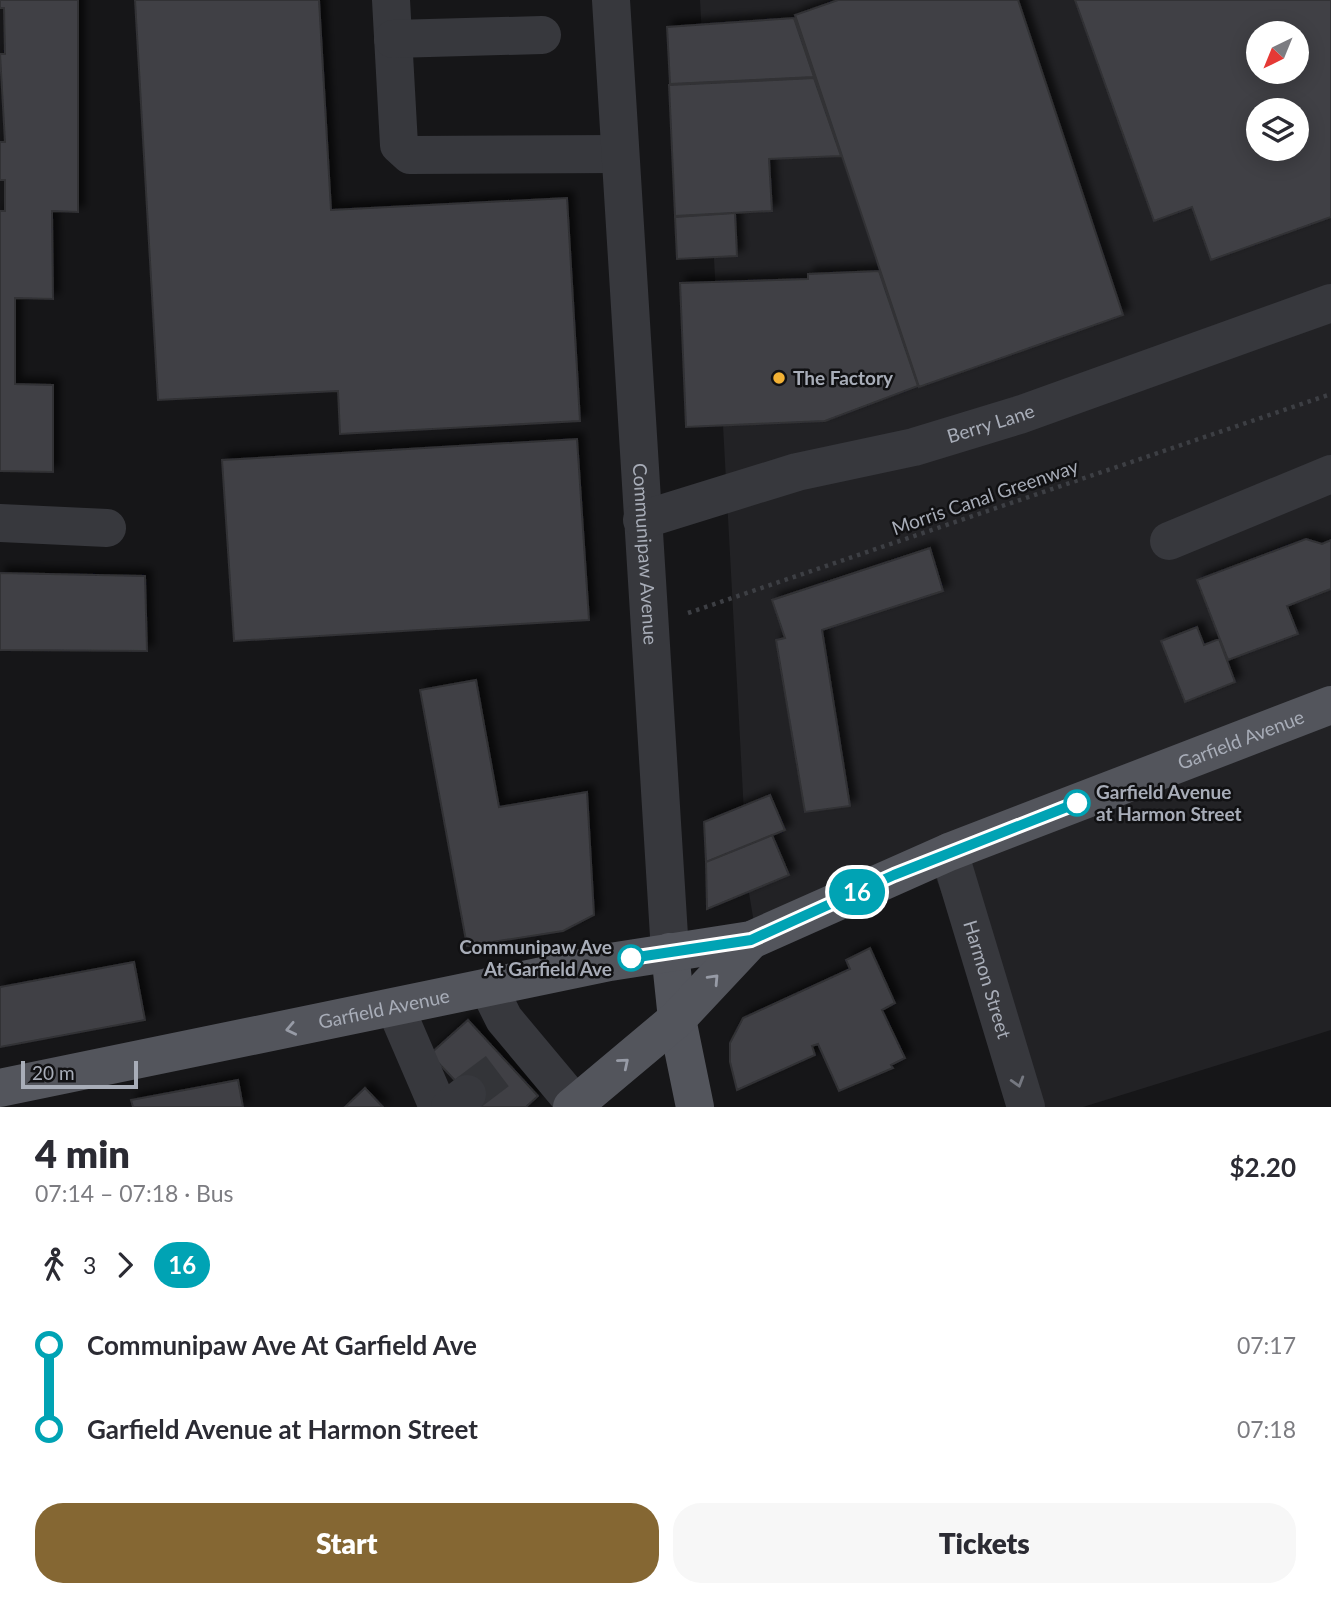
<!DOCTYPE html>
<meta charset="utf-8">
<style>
body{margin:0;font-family:Lato,sans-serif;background:#f7f7f7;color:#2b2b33;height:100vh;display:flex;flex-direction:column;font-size:26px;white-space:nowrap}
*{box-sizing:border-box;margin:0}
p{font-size:23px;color:#7c7c81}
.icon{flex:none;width:38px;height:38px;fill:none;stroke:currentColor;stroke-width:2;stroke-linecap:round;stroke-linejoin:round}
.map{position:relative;height:1107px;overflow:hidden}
.drawer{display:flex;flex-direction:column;background:#fff;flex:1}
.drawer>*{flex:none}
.badge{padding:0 14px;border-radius:23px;font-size:24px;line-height:46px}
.needle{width:46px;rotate:223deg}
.buttons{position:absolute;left:1246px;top:21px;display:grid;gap:14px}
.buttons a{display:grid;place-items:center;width:63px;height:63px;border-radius:50%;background:#fff;box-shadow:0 4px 18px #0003;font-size:35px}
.scale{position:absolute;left:21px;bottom:18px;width:117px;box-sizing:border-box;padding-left:7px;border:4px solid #a8adb8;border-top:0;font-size:19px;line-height:24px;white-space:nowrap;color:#a8adb8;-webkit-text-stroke:5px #111113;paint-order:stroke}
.map>.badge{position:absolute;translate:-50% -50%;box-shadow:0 0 0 4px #fff}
.legs{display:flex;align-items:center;gap:10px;height:77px;padding:0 35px;font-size:23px}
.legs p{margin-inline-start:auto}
.overview{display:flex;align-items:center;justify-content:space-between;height:119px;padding:0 35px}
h1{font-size:38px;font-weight:800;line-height:52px}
.action{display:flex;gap:14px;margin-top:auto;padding:14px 35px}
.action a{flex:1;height:80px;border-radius:28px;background:#856733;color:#fff;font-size:28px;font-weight:800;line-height:80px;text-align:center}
.action a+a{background:#f7f7f7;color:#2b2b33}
ul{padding:0 35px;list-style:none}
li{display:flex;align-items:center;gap:24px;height:84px;font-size:26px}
li i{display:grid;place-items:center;width:10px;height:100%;margin:0 9px;background:currentColor}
li i::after{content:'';width:18px;height:18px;margin:-9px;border:5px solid;border-radius:50%;background:#fff}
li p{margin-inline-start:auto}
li:first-child i{background:linear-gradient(#0000 50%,currentColor 0)}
li:last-child i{background:linear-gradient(currentColor 50%,#0000 0)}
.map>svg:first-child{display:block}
.built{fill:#222225;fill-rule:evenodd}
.building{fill:#404145;stroke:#303034;stroke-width:2;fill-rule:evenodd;filter:url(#shadow)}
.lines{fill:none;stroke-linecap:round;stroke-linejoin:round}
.minor-tunnel{stroke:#333438;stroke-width:38;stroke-dasharray:38 19;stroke-linecap:butt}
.path{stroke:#3d3f44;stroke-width:4.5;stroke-dasharray:3.5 5;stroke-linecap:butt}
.minor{stroke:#37383d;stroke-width:38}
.major{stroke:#53555c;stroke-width:38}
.oneway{stroke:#979ba6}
.oneway2{stroke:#757881}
.line-1-casing{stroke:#fff;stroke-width:16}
.line-1{stroke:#00a3b4;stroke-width:10}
.poi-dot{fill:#f2b134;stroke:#111113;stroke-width:2.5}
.stop-1-dot{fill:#fff;stroke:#00a3b4;stroke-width:3.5}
.labels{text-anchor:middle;stroke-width:5;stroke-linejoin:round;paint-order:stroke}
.poi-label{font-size:19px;font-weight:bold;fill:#a8adb8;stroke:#111113;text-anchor:start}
.street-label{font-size:19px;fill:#a8adb8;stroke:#111113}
.stop-label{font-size:19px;font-weight:bold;fill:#a8adb8;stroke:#111113;text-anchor:start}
</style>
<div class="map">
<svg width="1331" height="1107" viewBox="0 0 1331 1107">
<defs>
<filter id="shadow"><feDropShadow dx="6" dy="-6" stdDeviation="3.5" flood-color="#0009"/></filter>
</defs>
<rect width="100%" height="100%" fill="#161618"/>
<path class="built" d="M 700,0 L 1331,0 L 1331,1030 L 1083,1107 L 1022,1107 L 930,862 L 755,929 L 748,887 ZM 1258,33 L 1297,33 L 1297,72 L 1258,72 ZM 1258,110 L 1297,110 L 1297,149 L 1258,149 Z"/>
<path class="building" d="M 0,0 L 78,0 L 78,212 L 52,211 L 53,299 L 15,298 L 15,384 L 53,385 L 53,472 L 0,471 L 0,211 L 5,211 L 5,180 L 0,180 L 0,142 L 5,142 L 0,54 L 5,54 L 4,8 L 0,8 Z
M 135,0 L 319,0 L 331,210 L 567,198 L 580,421 L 340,434 L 338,391 L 158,400 Z
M 838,0 L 1018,0 L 1123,315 L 919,387 L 795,15 Z
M 1075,0 L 1331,0 L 1331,217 L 1211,260 L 1192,207 L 1154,221 ZM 1258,33 L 1297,33 L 1297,72 L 1258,72 ZM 1258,110 L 1297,110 L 1297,149 L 1258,149 Z
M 794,18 L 814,77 L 670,84 L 667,27 Z
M 814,78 L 841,156 L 769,159 L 772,211 L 675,216 L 669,85 Z
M 735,213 L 737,256 L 677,259 L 675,217 Z
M 879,271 L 918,386 L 825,421 L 686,427 L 680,283 L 808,279 L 808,274 Z
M 577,439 L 589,620 L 234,641 L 222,460 Z
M 1306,539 L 1322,544 L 1331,540 L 1331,589 L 1287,606 L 1298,634 L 1228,660 L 1197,580 Z
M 930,548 L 943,591 L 822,630 L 850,806 L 805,812 L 776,640 L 785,638 L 772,600 Z
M 0,573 L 145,576 L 147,651 L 0,650 Z
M 1197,627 L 1204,645 L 1219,639 L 1235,682 L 1185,702 L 1161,641 Z
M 476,680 L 499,807 L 587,792 L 594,915 L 563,931 L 467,946 L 420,690 Z
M 770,795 L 785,830 L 706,862 L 704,822 Z
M 772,835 L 789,875 L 707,909 L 706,862 Z
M 870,948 L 895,1003 L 882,1010 L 905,1058 L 891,1065 L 893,1068 L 839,1091 L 818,1044 L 812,1046 L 815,1055 L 737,1090 L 730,1062 L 730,1043 L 743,1018 L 850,969 L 846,960 Z
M 134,962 L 145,1020 L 0,1047 L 0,987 Z
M 468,1020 L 538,1096 L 526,1107 L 480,1107 L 430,1054 Z
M 238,1080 L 243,1107 L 133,1107 L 131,1100 Z
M 365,1088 L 383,1107 L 345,1107 Z"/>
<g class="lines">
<path class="minor-tunnel" d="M 467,1094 L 508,1063"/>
<path class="path" d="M 688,613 L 1331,394"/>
<g class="minor">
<path d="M 391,0 L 399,145 L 410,155 L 620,154"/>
<path id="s1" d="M 611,0 L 670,952"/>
<path d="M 393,39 L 542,35"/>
<path id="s2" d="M 642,520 L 797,472 L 914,447 L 1019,415 L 1331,303"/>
<path d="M 0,523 L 107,528"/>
<path d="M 1169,541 L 1331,474"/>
<path id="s3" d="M 949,852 L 1026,1107"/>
<path d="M 488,987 L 504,1019 L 575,1104"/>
<path d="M 395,1007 L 438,1107"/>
<path d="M 450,1107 L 467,1094"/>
</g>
<g class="major">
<path d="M 670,952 L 677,1019 L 695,1107"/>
<path id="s4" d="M 0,1088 L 610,962 L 751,940 L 949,852 L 1331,705"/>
<path d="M 572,1107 L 677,1019 L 751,940"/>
</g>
</g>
<defs><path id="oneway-chevron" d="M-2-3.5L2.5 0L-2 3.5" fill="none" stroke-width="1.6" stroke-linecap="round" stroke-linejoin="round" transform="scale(1.75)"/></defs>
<g class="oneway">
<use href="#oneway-chevron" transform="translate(714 979) rotate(-47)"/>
<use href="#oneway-chevron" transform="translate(291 1029) rotate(168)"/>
<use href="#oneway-chevron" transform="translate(624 1063) rotate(-40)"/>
</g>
<use class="oneway2" href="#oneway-chevron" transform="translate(1018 1082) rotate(73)"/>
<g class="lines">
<defs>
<path id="line-1" d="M 631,958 L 751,940 L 894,875 L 1077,803"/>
</defs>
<use href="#line-1" class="line-1-casing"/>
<use href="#line-1" class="line-1"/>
</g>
<circle class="poi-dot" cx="779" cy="378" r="7"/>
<g class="stop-1-dot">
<circle cx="1077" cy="803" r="12"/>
<circle cx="631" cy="958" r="12"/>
</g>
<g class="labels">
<g class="poi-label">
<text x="793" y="385">The Factory</text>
</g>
<g class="street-label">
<text dy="7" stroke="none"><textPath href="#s2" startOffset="362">Berry Lane</textPath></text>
<text transform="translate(985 497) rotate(-19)" y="7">Morris Canal Greenway</text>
<text dy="7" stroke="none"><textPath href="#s1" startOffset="555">Communipaw Avenue</textPath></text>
<text dy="7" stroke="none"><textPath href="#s4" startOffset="1295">Garfield Avenue</textPath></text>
<text dy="7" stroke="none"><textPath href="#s3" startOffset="133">Harmon Street</textPath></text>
<text dy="7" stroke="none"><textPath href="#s4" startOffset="392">Garfield Avenue</textPath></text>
</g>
<g class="stop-label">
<text x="1096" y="799">Garfield Avenue<tspan x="1096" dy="22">at Harmon Street</tspan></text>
<text x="612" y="954" text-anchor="end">Communipaw Ave<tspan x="612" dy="22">At Garfield Ave</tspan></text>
</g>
</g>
</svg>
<div class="buttons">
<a><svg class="needle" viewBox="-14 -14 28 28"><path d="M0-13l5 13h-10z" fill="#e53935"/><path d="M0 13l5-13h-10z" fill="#7c7c81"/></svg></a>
<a><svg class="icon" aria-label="layers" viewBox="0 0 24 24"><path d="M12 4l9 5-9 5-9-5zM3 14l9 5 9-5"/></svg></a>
</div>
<div class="scale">20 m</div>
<b class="badge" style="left:857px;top:892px;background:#00a3b4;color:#fff">16</b>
</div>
<section class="drawer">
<div class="overview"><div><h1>4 min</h1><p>07:14 – 07:18 · Bus</p></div><b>$2.20</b></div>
<div class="legs"><svg class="icon" aria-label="walk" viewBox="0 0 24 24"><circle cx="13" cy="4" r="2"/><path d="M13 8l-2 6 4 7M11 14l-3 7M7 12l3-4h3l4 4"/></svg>3<svg class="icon" aria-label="forward" viewBox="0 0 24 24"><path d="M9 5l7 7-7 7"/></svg><b class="badge" style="background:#00a3b4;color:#fff">16</b></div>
<ul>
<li><i style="color:#00a3b4"></i><b>Communipaw Ave At Garfield Ave</b><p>07:17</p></li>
<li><i style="color:#00a3b4"></i><b>Garfield Avenue at Harmon Street</b><p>07:18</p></li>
</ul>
<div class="action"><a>Start</a><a>Tickets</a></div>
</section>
